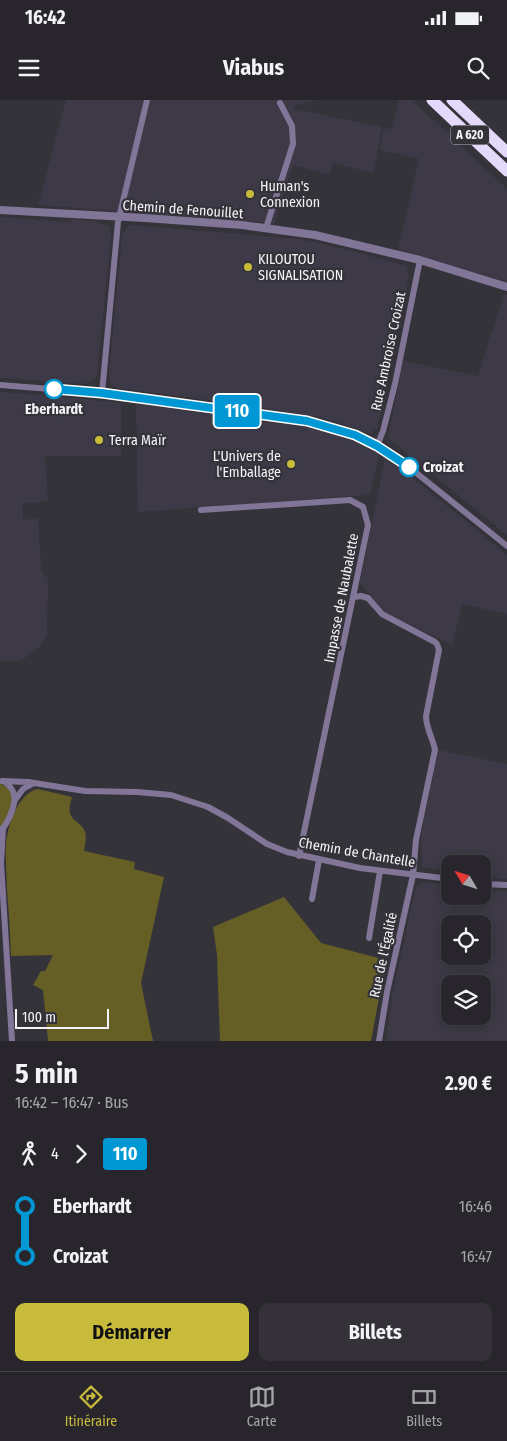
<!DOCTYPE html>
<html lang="fr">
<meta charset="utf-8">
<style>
body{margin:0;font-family:"Fira Sans Condensed",sans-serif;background:#343238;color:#f1f3f6;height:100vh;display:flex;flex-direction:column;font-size:19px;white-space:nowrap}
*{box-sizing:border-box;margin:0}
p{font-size:16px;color:#a5a5a9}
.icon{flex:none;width:28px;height:28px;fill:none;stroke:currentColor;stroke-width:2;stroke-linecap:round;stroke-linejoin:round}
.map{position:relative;height:941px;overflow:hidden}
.details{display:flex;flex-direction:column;background:#28262c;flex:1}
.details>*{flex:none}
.badge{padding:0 10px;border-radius:4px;font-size:18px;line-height:32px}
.needle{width:32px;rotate:308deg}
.fabs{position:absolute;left:441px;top:755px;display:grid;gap:10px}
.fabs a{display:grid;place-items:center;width:50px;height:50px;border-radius:10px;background:#28262c;box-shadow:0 2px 12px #0003,0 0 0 1px #444348;font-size:25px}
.scale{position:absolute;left:15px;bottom:12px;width:94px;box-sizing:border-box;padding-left:5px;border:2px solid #f5f3f8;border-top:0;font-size:14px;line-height:18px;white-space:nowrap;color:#f5f3f8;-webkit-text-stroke:4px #35333a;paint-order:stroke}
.map>.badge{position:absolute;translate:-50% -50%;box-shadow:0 0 0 2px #fff}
.legs{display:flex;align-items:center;gap:8px;height:55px;padding:0 15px;font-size:16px}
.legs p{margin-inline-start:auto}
.summary{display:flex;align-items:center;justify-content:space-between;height:85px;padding:0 15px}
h1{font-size:28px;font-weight:700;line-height:38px}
.button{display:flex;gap:10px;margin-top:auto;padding:10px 15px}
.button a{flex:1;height:58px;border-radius:10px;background:#c8bb3b;color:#111;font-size:20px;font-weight:700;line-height:58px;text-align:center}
.button a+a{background:#343238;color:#f1f3f6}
ul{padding:0 15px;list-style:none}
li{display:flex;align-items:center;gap:18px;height:50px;font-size:19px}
li i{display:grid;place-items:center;width:8px;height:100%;margin:0 6px;background:currentColor}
li i::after{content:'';width:12px;height:12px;margin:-6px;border:4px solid;border-radius:50%;background:#28262c}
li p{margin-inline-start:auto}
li:first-child i{background:linear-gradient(#0000 50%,currentColor 0)}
li:last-child i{background:linear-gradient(currentColor 50%,#0000 0)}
.status{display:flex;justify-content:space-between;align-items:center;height:35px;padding:0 25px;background:#28262c;direction:ltr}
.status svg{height:14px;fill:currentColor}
header{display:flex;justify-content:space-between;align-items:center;height:65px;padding:0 15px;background:#28262c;font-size:22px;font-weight:700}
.dock{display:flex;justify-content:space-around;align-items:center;height:70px;border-top:1px solid #444348;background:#28262c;font-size:14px;color:#a5a5a9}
.dock a{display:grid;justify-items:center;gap:2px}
.dock .selected{color:#c8bb3b}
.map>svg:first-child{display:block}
.built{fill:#3d3946;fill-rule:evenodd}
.green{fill:#655f26}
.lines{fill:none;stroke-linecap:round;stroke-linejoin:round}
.minor{stroke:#817598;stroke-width:6}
.tertiary{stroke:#817598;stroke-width:8}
.motorway{stroke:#e4d9fb;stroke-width:11}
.line-1-casing{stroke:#fff;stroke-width:11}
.line-1{stroke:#0098d4;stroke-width:8}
.poi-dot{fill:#c8bb3b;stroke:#35333a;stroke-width:2}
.stop-1-dot{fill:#fff;stroke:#0098d4;stroke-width:2.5}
.labels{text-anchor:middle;stroke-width:4.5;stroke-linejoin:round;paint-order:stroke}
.shield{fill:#35333a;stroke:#bbb9bf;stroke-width:1}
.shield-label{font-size:12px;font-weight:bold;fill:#f5f3f8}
.poi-label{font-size:14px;fill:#f5f3f8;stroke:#35333a;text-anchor:start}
.street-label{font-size:14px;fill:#f5f3f8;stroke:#35333a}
.stop-label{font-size:14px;font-weight:bold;fill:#f5f3f8;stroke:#35333a}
</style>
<div class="status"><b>16:42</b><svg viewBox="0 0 49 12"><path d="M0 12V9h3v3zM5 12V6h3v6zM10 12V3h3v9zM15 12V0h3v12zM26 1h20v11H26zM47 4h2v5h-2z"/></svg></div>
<header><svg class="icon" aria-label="menu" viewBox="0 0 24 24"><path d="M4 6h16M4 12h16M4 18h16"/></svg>Viabus<svg class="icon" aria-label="search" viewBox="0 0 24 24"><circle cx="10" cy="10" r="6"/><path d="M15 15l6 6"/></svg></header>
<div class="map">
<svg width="507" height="941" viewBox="0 0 507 941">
<rect width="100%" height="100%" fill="#35333a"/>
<path class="built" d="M 66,0 L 316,0 L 295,5 L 294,9 L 382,27 L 374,73 L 333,63 L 329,75 L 293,65 L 274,123 L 38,105 Z
M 399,0 L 412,0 L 507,89 L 507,182 L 398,150 L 419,59 L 380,50 L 384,28 L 392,29 Z
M 0,117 L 70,122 L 71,119 L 97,121 L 97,123 L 109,126 L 111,136 L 97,275 L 93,281 L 84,284 L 0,278 Z
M 130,125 L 301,139 L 353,151 L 406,166 L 408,171 L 409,176 L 377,329 L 371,333 L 367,333 L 343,324 L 319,317 L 208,300 L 117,288 L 111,285 L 109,274 L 122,135 L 127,127 Z
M 504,194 L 507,195 L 507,435 L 388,338 L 403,261 L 478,276 Z
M 0,292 L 67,297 L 120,303 L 121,307 L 121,356 L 45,356 L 48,401 L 22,404 L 23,420 L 38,418 L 41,470 L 48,479 L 47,535 L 40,546 L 21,561 L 0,561 Z
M 136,303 L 310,328 L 333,334 L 358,343 L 379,354 L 370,395 L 138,412 Z
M 385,358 L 401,368 L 507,455 L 507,514 L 462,504 L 452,545 L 385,512 L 360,483 Z
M 438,650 L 507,664 L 507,779 L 483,777 L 482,764 L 450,764 L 450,771 L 422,767 L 421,737 Z
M 425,782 L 450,785 L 450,796 L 482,796 L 483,790 L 507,791 L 507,941 L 386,941 L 392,897 L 415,790 L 420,783 ZM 450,824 L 482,824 L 482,856 L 450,856 ZM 450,884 L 482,884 L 482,916 L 450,916 Z"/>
<path class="green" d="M 0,683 C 4,686 10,689 12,694 C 15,705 6,720 0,729 Z
M 38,689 L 72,697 C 69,708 67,715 77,722 C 78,723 82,726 83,728 C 88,735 85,743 84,751 L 135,762 L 134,769 L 164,777 L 141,883 L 153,941 L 48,941 L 43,890 L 33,885 L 41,871 L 45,871 L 53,855 L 11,856 C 10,834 9,812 7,790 C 7,774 5,759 6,743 C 8,725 18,693 38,689 Z
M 284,797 L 321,843 L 386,860 L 371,941 L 220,941 L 217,855 L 213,827 Z"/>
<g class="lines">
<path class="minor" d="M 266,128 L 293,44 L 292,26 L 280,3
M 0,285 L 102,293 L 307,321 L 350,333 L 390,353 L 409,367 L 507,446
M 102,293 L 118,122 L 147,0
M 377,346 L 383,331 L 395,284 L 420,160
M 201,410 L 350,400 L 363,407 L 368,425 L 299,756
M 354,497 L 361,496 L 368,498 L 382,514 L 435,542 L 437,544 L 439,550 L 426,616 C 426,629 433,638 435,650 L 416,740 L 413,775 L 387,892 L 379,941
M 2,681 L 28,682 L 85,691 L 137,692 L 171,695 L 208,707 L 228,718 L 267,744 L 287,752 L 360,768 L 450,779
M 15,700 L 23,689 L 32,684
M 3,729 L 1,763 L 12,941
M 1,730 C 6,726 7,722 10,716 C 16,702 18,690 3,681
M 482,784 L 507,785
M 312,799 L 319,760
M 369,838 L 380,771"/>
<path class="tertiary" d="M 0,110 L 145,118 L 242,125 L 315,135 L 420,160 L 507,187"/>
<path class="motorway" d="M 432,0 L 507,71
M 452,0 L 507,52"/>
</g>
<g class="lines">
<defs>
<path id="line-1" d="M 54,289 L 102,293 L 307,321 L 355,335 L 377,346 L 409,367"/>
</defs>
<use href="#line-1" class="line-1-casing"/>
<use href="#line-1" class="line-1"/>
</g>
<g class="poi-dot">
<circle cx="250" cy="94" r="5"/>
<circle cx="248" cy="167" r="5"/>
<circle cx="99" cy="340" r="5"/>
<circle cx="291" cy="364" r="5"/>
</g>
<g class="stop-1-dot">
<circle cx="54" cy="289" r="9"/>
<circle cx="409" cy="367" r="9"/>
</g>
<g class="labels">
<rect class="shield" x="451" y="25.5" width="38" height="19" rx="4"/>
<g class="shield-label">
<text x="470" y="39">A 620</text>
</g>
<g class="poi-label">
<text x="260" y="91">Human's<tspan x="260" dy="16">Connexion</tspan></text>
<text x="258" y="164">KILOUTOU<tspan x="258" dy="16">SIGNALISATION</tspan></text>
<text x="109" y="345">Terra Maïr</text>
<text x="281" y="361" text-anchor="end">L'Univers de<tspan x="281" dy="16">l'Emballage</tspan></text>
</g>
<g class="street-label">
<text transform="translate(183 109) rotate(4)" y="5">Chemin de Fenouillet</text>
<text transform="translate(388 251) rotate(-78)" y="5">Rue Ambroise Croizat</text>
<text transform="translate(341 498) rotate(-79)" y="5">Impasse de Naubalette</text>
<text transform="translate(357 752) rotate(10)" y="5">Chemin de Chantelle</text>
<text transform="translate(383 855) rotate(-78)" y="5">Rue de l'Égalité</text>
</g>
<g class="stop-label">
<text x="54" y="314">Eberhardt</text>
<text x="423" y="372" text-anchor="start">Croizat</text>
</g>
</g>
</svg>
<div class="fabs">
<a><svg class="needle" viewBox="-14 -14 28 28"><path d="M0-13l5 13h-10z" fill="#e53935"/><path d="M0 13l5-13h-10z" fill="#a5a5a9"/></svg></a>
<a><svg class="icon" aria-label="locate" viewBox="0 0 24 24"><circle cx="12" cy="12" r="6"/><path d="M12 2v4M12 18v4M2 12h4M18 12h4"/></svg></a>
<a><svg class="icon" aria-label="layers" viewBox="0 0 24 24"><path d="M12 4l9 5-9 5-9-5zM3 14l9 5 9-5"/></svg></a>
</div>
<div class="scale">100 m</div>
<b class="badge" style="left:237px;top:311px;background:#0098d4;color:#fff">110</b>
</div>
<section class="details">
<div class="summary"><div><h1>5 min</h1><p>16:42 – 16:47 · Bus</p></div><b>2.90 €</b></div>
<div class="legs"><svg class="icon" aria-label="walk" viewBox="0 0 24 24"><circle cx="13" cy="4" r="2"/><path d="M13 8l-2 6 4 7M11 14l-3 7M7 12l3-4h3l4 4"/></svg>4<svg class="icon" aria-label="forward" viewBox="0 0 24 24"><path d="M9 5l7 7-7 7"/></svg><b class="badge" style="background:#0098d4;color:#fff">110</b></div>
<ul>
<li><i style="color:#0098d4"></i><b>Eberhardt</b><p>16:46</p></li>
<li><i style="color:#0098d4"></i><b>Croizat</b><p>16:47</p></li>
</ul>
<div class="button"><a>Démarrer</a><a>Billets</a></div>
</section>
<nav class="dock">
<a class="selected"><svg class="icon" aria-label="directions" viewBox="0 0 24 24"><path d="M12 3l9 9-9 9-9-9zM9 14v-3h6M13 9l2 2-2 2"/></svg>Itinéraire</a>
<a><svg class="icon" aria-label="map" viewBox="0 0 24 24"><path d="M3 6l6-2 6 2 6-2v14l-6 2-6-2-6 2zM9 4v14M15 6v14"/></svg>Carte</a>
<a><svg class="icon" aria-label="tickets" viewBox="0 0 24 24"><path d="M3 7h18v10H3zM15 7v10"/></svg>Billets</a>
</nav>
